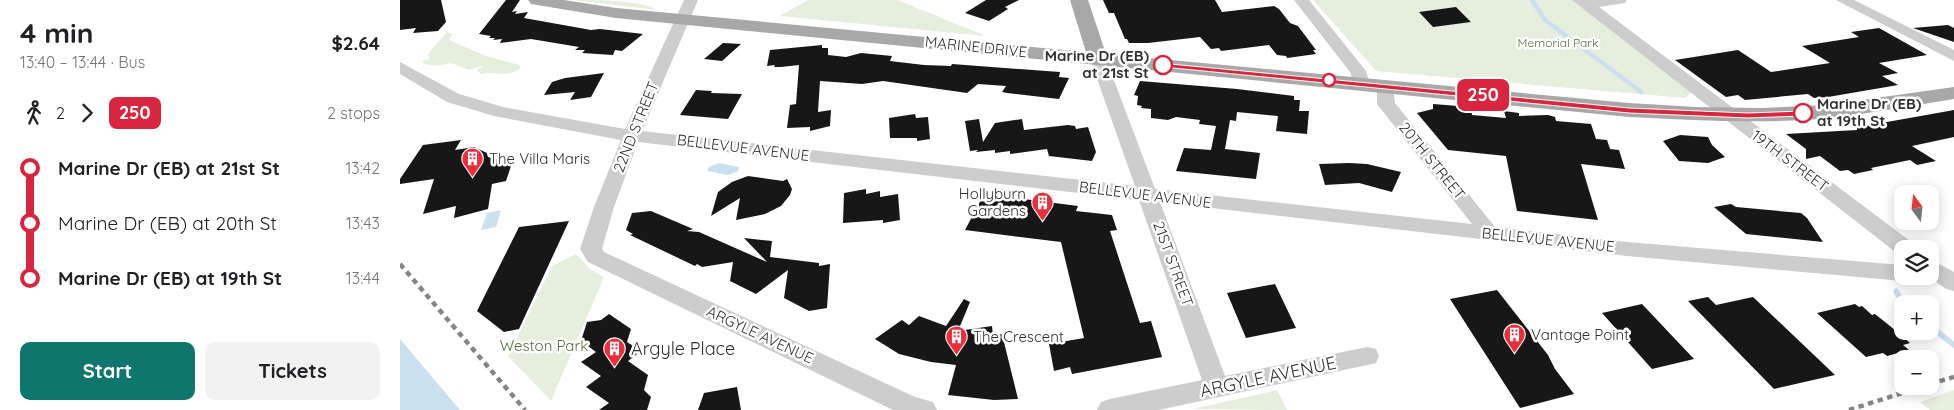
<!DOCTYPE html>
<meta charset="utf-8">
<style>
body{margin:0;font-family:Quicksand,sans-serif;background:#f2f2f2;color:#202124;height:100vh;display:flex;flex-direction:column;font-size:19px;white-space:nowrap}
*{box-sizing:border-box;margin:0}
p{font-size:16px;color:#757577}
.icon{flex:none;width:28px;height:28px;fill:none;stroke:currentColor;stroke-width:2;stroke-linecap:round;stroke-linejoin:round}
.map{position:relative;flex:1;overflow:hidden}
.panel{display:flex;flex-direction:column;background:#fff;width:400px}
.panel>*{flex:none}
.badge{padding:0 10px;border-radius:8px;font-size:18px;line-height:32px}
.needle{width:32px;rotate:345deg}
.controls{position:absolute;left:1494px;top:185px;display:grid;gap:10px}
.controls a{display:grid;place-items:center;width:45px;height:45px;border-radius:10px;background:#fff;box-shadow:0 2px 12px #0003;font-size:25px}
.map>.badge{position:absolute;translate:-50% -50%;box-shadow:0 0 0 2px #fff}
.legs{display:flex;align-items:center;gap:8px;height:55px;padding:0 20px;font-size:16px}
.legs p{margin-inline-start:auto}
.overview{display:flex;align-items:center;justify-content:space-between;height:85px;padding:0 20px}
h1{font-size:28px;font-weight:700;line-height:38px}
.button{display:flex;gap:10px;margin-top:auto;padding:10px 20px}
.button a{flex:1;height:58px;border-radius:10px;background:#0f766e;color:#fff;font-size:20px;font-weight:700;line-height:58px;text-align:center}
.button a+a{background:#f2f2f2;color:#202124}
ul{padding:0 20px;list-style:none}
li{display:flex;align-items:center;gap:18px;height:55px;font-size:19px}
li i{display:grid;place-items:center;width:8px;height:100%;margin:0 6px;background:currentColor}
li i::after{content:'';width:12px;height:12px;margin:-6px;border:4px solid;border-radius:50%;background:#fff}
li p{margin-inline-start:auto}
li:first-child i{background:linear-gradient(#0000 50%,currentColor 0)}
li:last-child i{background:linear-gradient(currentColor 50%,#0000 0)}
main{display:flex;flex:1;min-height:0}
.map>svg:first-child{display:block}
.green{fill:#e6eede}
.water{fill:#cae0ee}
.lines{fill:none;stroke-linecap:round;stroke-linejoin:round}
.stream-far1{stroke:#cae0ee;stroke-width:4.5}
.stream{stroke:#cae0ee;stroke-width:5.5}
.building{fill:#171717}
.minor{fill:#cdcdcd;fill-rule:evenodd}
.major{fill:#a8a8a8;fill-rule:evenodd}
.rail{stroke:#858585;stroke-width:4.5;stroke-dasharray:5.5 4.5;stroke-linecap:butt}
.line-1{fill:#d7263d;stroke:#fff}
.stop-1-dot{fill:#fff;stroke:#d7263d;stroke-width:2.5}
.labels{text-anchor:middle;stroke-width:5;stroke-linejoin:round;paint-order:stroke}
.far-park-label{font-size:12px;fill:#536e3b;stroke:#fff}
.street-label{font-size:15px;fill:#303030;stroke:#fff}
.stop-label{font-size:15px;font-weight:bold;fill:#303030;stroke:#fff;text-anchor:end}
.poi-label{font-size:15px;fill:#303030;stroke:#fff;text-anchor:start}
.park-label{font-size:15px;fill:#536e3b;stroke:#fff}
.near-poi-label{font-size:18px;fill:#303030;stroke:#fff;text-anchor:start}
.near-street-label{font-size:18px;fill:#303030;stroke:#fff}
</style>
<main>
<section class="panel">
<div class="overview"><div><h1>4 min</h1><p>13:40 – 13:44 · Bus</p></div><b>$2.64</b></div>
<div class="legs"><svg class="icon" aria-label="walk" viewBox="0 0 24 24"><circle cx="13" cy="4" r="2"/><path d="M13 8l-2 6 4 7M11 14l-3 7M7 12l3-4h3l4 4"/></svg>2<svg class="icon" aria-label="forward" viewBox="0 0 24 24"><path d="M9 5l7 7-7 7"/></svg><b class="badge" style="background:#d7263d;color:#fff">250</b><p>2 stops</p></div>
<ul>
<li><i style="color:#d7263d"></i><b>Marine Dr (EB) at 21st St</b><p>13:42</p></li>
<li><i style="color:#d7263d"></i><span>Marine Dr (EB) at 20th St</span><p>13:43</p></li>
<li><i style="color:#d7263d"></i><b>Marine Dr (EB) at 19th St</b><p>13:44</p></li>
</ul>
<div class="button"><a>Start</a><a>Tickets</a></div>
</section>
<div class="map">
<svg width="1554" height="410" viewBox="0 0 1554 410">
<rect width="100%" height="100%" fill="#fff"/>
<path class="green" d="M 174,0 C 194,0 242,0 257,10 Z
M 408,0 L 497,0 L 586,36 L 380,16 Z
M 913,0 L 1173,0 L 1295,89 L 1285,98 L 976,71 Z
M 47,32 L 52,34 L 49,40 L 86,56 L 119,65 L 120,68 C 107,79 95,70 81,74 L 77,70 L 82,67 L 81,66 L 69,70 L 51,63 L 38,66 L 24,64 L 22,61 L 29,59 L 28,54 Z
M 176,254 L 191,270 L 204,277 L 151,401 L 108,356 L 152,266 Z
M 877,390 L 887,410 L 793,409 Z
M 1554,390 L 1554,410 L 1530,410 L 1520,402 Z"/>
<path class="water" d="M 319,163 L 339,167 L 338,171 L 328,175 L 307,171 L 309,167 Z
M 101,210 L 96,227 L 81,230 L 87,213 Z
M 0,339 L 60,410 L 0,410 Z"/>
<g class="lines">
<path class="stream-far1" d="M 1132,0 L 1145,20 L 1241,92"/>
<path class="stream" d="M 1496,291 L 1504,304
M 1530,326 L 1554,345"/>
</g>
<path class="building" d="M 0,0 L 41,0 L 46,22 L 38,31 L 13,33 L 16,28 L 0,30 Z
M 106,0 L 120,0 L 112,12 L 117,11 L 115,14 L 128,12 L 124,18 L 191,30 L 200,29 L 243,34 L 222,51 L 215,50 L 213,55 L 182,53 L 185,50 L 175,50 L 179,47 L 131,39 L 100,43 L 102,39 L 93,40 L 95,38 L 89,38 L 91,36 L 79,34 Z
M 586,0 L 619,0 L 605,7 L 608,9 L 589,21 L 565,13 Z
M 703,0 L 815,0 L 822,12 L 874,6 L 879,9 L 890,23 L 898,26 L 916,50 L 913,50 L 916,54 L 887,58 L 886,56 L 877,55 L 869,45 L 821,51 L 819,48 L 811,49 L 800,37 L 748,43 L 729,43 L 727,39 L 725,39 L 714,13 L 709,13 Z
M 1056,7 L 1071,22 L 1033,27 L 1019,12 Z
M 1548,25 L 1554,28 L 1554,42 L 1513,28 Z
M 1479,28 L 1527,55 L 1479,63 L 1498,73 L 1482,76 L 1498,85 L 1428,97 L 1414,98 L 1408,94 L 1345,100 L 1338,95 L 1326,97 L 1275,60 L 1338,50 L 1371,72 L 1430,63 L 1402,46 L 1459,37 L 1451,32 Z
M 323,43 L 341,44 L 322,61 L 304,59 Z
M 422,45 L 422,48 L 428,48 L 428,55 L 446,57 L 461,53 L 492,56 L 490,61 L 524,65 L 551,66 L 552,64 L 660,72 L 659,77 L 669,78 L 659,99 L 607,93 L 602,92 L 606,86 L 578,84 L 567,93 L 483,81 L 462,84 L 420,81 L 418,112 L 431,110 L 430,126 L 410,131 L 410,127 L 387,128 L 390,105 L 396,104 L 399,65 L 381,67 L 374,67 L 375,65 L 367,66 L 370,50 Z
M 204,73 L 191,97 L 170,100 L 175,92 L 144,95 L 152,82 L 165,78 Z
M 740,81 L 837,89 L 894,96 L 894,100 L 900,100 L 899,111 L 909,111 L 907,134 L 876,131 L 878,116 L 837,112 L 836,121 L 830,120 L 825,149 L 860,153 L 856,179 L 776,171 L 784,148 L 811,150 L 816,126 L 799,124 L 800,120 L 776,117 L 768,120 L 751,118 L 751,109 L 741,108 L 742,106 L 737,105 L 738,96 L 734,95 Z
M 296,90 L 312,91 L 311,93 L 342,94 L 328,119 L 280,115 Z
M 1033,104 L 1071,107 L 1072,115 L 1106,118 L 1104,111 L 1119,113 L 1119,116 L 1148,115 L 1155,117 L 1156,121 L 1191,124 L 1196,139 L 1207,140 L 1210,149 L 1219,150 L 1225,169 L 1181,164 L 1198,220 L 1117,211 L 1106,156 L 1048,150 L 1017,113 L 1033,109 Z
M 1554,110 L 1554,137 L 1512,146 L 1536,161 L 1517,165 L 1510,160 L 1471,168 L 1473,170 L 1454,174 L 1448,170 L 1440,171 L 1420,156 L 1406,159 L 1406,149 L 1386,134 L 1457,130 L 1457,128 L 1487,122 Z
M 515,114 L 516,118 L 528,117 L 530,139 L 517,141 L 517,138 L 490,138 L 489,118 Z
M 579,119 L 583,142 L 595,123 L 622,119 L 624,130 L 668,125 L 675,126 L 676,129 L 688,127 L 696,152 L 692,161 L 649,156 L 647,149 L 610,154 L 610,151 L 595,153 L 595,150 L 576,152 L 578,150 L 570,151 L 565,121 Z
M 1280,135 L 1308,137 L 1312,145 L 1325,157 L 1308,163 L 1279,161 L 1263,141 Z
M 61,140 L 55,150 L 74,147 L 87,153 L 88,157 L 112,163 L 106,181 L 92,184 L 88,209 L 54,218 L 56,206 L 23,214 L 34,179 L 0,184 L 0,179 L 23,145 Z
M 949,163 L 967,164 L 1001,172 L 992,192 L 959,183 L 925,185 L 919,164 Z
M 348,176 L 383,181 L 387,179 L 392,189 L 390,195 L 381,206 L 365,214 L 336,220 L 340,198 L 311,216 L 318,192 L 332,182 Z
M 466,189 L 466,194 L 480,191 L 480,197 L 498,194 L 500,220 L 483,223 L 483,220 L 443,223 L 444,193 Z
M 584,194 L 678,206 L 676,211 L 712,215 L 717,230 L 710,231 L 740,323 L 751,321 L 762,357 L 672,374 L 670,367 L 654,371 L 649,344 L 684,338 L 661,242 L 565,230 Z
M 1331,204 L 1336,207 L 1401,213 L 1407,218 L 1423,242 L 1346,234 L 1314,207 Z
M 251,211 L 293,229 L 287,231 L 299,232 L 367,262 L 344,238 L 372,241 L 370,257 L 419,263 L 419,266 L 430,264 L 427,308 L 409,311 L 384,298 L 388,270 L 356,294 L 330,281 L 333,262 L 302,267 L 297,264 L 295,266 L 230,235 L 233,234 L 226,230 L 232,213 Z
M 169,221 L 119,329 L 104,332 L 77,311 L 119,227 Z
M 875,284 L 896,328 L 846,338 L 827,293 Z
M 1097,290 L 1148,355 L 1155,369 L 1174,394 L 1120,408 L 1050,299 Z
M 1308,297 L 1316,305 L 1353,297 L 1435,375 L 1374,389 L 1288,301 Z
M 564,299 L 570,302 L 558,331 L 592,326 L 593,336 L 602,334 L 618,399 L 594,400 L 548,395 L 556,365 L 531,362 L 499,354 L 475,339 L 499,322 L 502,320 L 509,325 L 519,316 L 546,326 Z
M 1242,304 L 1294,359 L 1252,369 L 1202,313 Z
M 1455,304 L 1459,307 L 1462,306 L 1472,315 L 1475,314 L 1490,326 L 1510,343 L 1503,345 L 1509,350 L 1487,356 L 1483,353 L 1466,357 L 1417,313 Z
M 209,314 L 231,329 L 227,342 L 241,351 L 228,361 L 248,375 L 244,390 L 251,397 L 247,410 L 199,410 L 209,403 L 186,387 L 201,376 L 181,362 L 196,352 L 181,341 L 187,322 L 201,320 Z
M 337,387 L 341,410 L 298,410 L 304,393 Z"/>
<g class="lines">
<path class="minor" d="M 284,0 L 298,0 L 242,131 L 735,186 L 690,59 L 698,54 L 706,59 L 755,189 L 1072,224 L 977,104 L 977,86 L 979,82 L 991,82 L 993,86 L 995,103 L 1095,227 L 1227,242 L 1502,265 L 1502,276 L 1511,276 L 1502,281 L 1227,256 L 760,202 L 825,376 L 967,347 L 976,349 L 979,356 L 976,363 L 967,365 L 759,410 L 697,410 L 701,402 L 710,399 L 802,380 L 739,200 L 238,142 L 214,207 L 202,249 L 204,252 L 515,397 L 533,402 L 537,410 L 493,410 L 188,262 L 180,249 L 194,207 L 221,140 L 94,116 L 47,102 L 0,74 L 0,62 L 59,94 L 103,107 L 225,129 Z
M 894,0 L 909,0 L 966,71 L 970,84 L 968,88 L 956,88 L 950,72 Z
M 1172,0 L 1227,0 L 1225,3 L 1199,7 L 1514,244 L 1516,249 L 1502,249 L 1502,255 L 1498,254 Z
M 1436,0 L 1454,0 L 1554,50 L 1554,61 Z
M 1530,259 L 1554,272 L 1554,291 L 1546,289 L 1528,276 L 1530,276 Z"/>
<path class="major" d="M 128,0 L 164,0 L 216,8 L 686,52 L 670,0 L 688,0 L 706,54 L 1229,103 L 1296,107 L 1363,108 L 1426,105 L 1554,87 L 1554,99 C 1505,107 1457,116 1407,120 C 1348,123 1288,120 1229,117 L 216,18 L 137,5 L 131,4 Z"/>
<path class="rail" d="M 0,264 L 125,410
M 1530,384 L 1554,377
M 1449,410 L 1524,386"/>
</g>
<path class="line-1" d="M 760,63 L 1229,108 L 1348,113 L 1403,111 L 1407,113 L 1403,116 L 1348,118 L 1229,113 L 763,67 L 760,67 Z"/>
<defs>
<symbol id="building-pin" viewBox="-11 -11 22 30"><path d="M0 17L-7.5 6A9.5 9.5 0 1 1 7.5 6Z" fill="#ed2d3a" stroke="#fff"/><path d="M-4-6H4V6H1V3H-1V6H-4ZM-2.5-4.3h1.7v1.8h-1.7ZM.8-4.3h1.7v1.8H.8ZM-2.5-1h1.7V.8h-1.7ZM.8-1h1.7V.8H.8Z" fill="#fff"/></symbol>
</defs>
<g fill-rule="evenodd">
<use href="#building-pin" x="60" y="146" width="25" height="34"/>
<use href="#building-pin" x="630" y="190" width="25" height="34"/>
<use href="#building-pin" x="1102" y="322" width="25" height="34"/>
<use href="#building-pin" x="544" y="324" width="25" height="34"/>
<use href="#building-pin" x="202" y="336" width="25" height="34"/>
</g>
<g class="stop-1-dot">
<circle cx="763" cy="65" r="9"/>
<circle cx="929" cy="80" r="6"/>
<circle cx="1403" cy="113" r="9"/>
</g>
<g class="labels">
<g class="far-park-label">
<text x="1158" y="47">Memorial Park</text>
</g>
<g class="street-label">
<text transform="translate(576 47) rotate(6)" y="5">MARINE DRIVE</text>
<text transform="translate(236 127) rotate(-68)" y="5">22ND STREET</text>
<text transform="translate(343 148) rotate(7)" y="5">BELLEVUE AVENUE</text>
<text transform="translate(1032 161) rotate(51)" y="5">20TH STREET</text>
<text transform="translate(1390 161) rotate(37)" y="5">19TH STREET</text>
<text transform="translate(745 195) rotate(7)" y="5">BELLEVUE AVENUE</text>
<text transform="translate(1148 240) rotate(6)" y="5">BELLEVUE AVENUE</text>
<text transform="translate(773 264) rotate(70)" y="5">21ST STREET</text>
<text transform="translate(360 335) rotate(25)" y="5">ARGYLE AVENUE</text>
</g>
<g class="stop-label">
<text x="749" y="61">Marine Dr (EB)<tspan x="749" dy="17">at 21st St</tspan></text>
<text x="1417" y="109" text-anchor="start">Marine Dr (EB)<tspan x="1417" dy="17">at 19th St</tspan></text>
</g>
<g class="poi-label">
<text x="89" y="164">The Villa Maris</text>
<text x="626" y="199" text-anchor="end">Hollyburn<tspan x="626" dy="17">Gardens</tspan></text>
<text x="1131" y="340">Vantage Point</text>
<text x="573" y="342">The Crescent</text>
</g>
<g class="park-label">
<text x="144" y="351">Weston Park</text>
</g>
<g class="near-poi-label">
<text x="231" y="355">Argyle Place</text>
</g>
<g class="near-street-label">
<text transform="translate(868 377) rotate(-12)" y="6">ARGYLE AVENUE</text>
</g>
</g>
</svg>
<div class="controls">
<a><svg class="needle" viewBox="-14 -14 28 28"><path d="M0-13l5 13h-10z" fill="#e53935"/><path d="M0 13l5-13h-10z" fill="#757577"/></svg></a>
<a><svg class="icon" aria-label="layers" viewBox="0 0 24 24"><path d="M12 4l9 5-9 5-9-5zM3 14l9 5 9-5"/></svg></a>
<a>+</a>
<a>−</a>
</div>
<b class="badge" style="left:1083px;top:95px;background:#d7263d;color:#fff">250</b>
</div>
</main>
